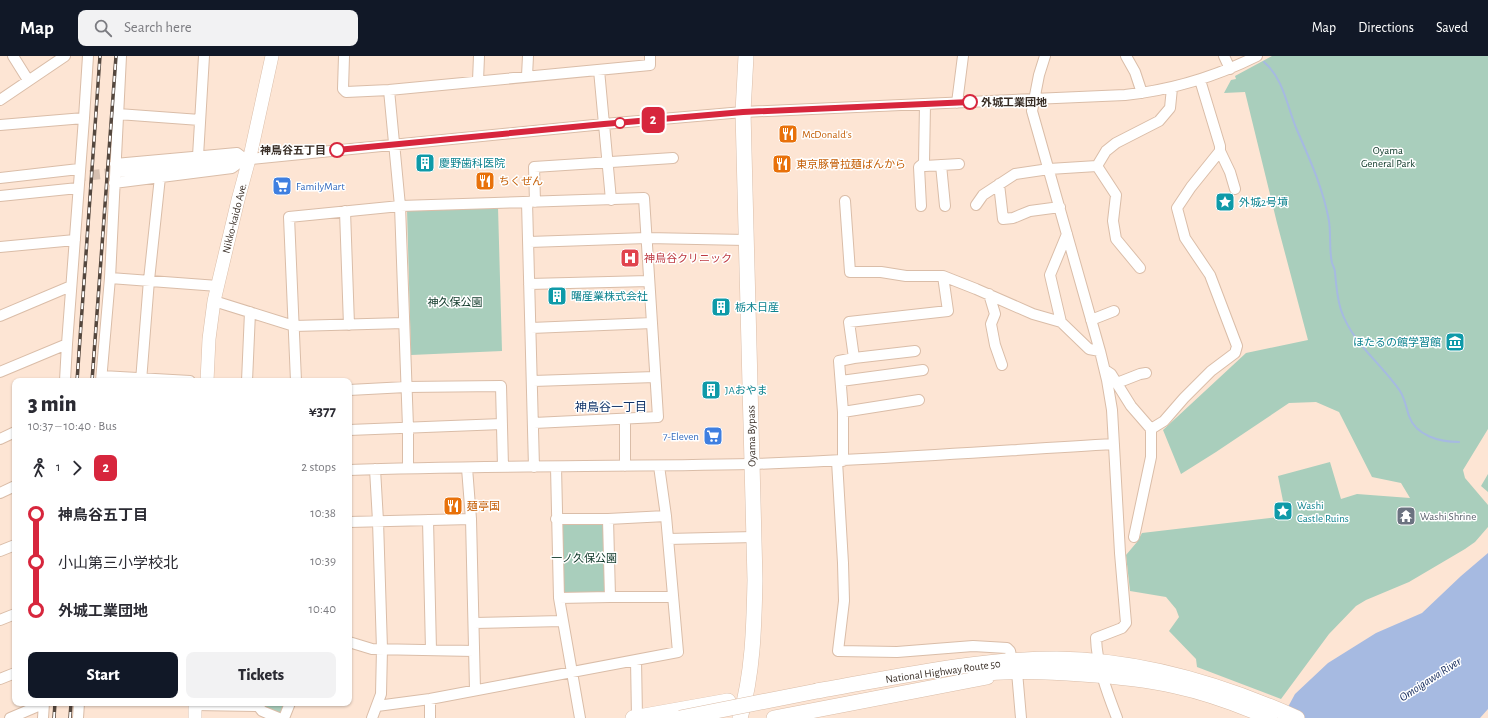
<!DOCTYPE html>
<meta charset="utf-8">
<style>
body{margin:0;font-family:"Alegreya Sans","Noto Sans JP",sans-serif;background:#f2f2f3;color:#2b2b33;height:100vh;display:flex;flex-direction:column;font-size:15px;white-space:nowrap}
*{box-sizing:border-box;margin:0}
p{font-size:13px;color:#7c7c81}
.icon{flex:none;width:22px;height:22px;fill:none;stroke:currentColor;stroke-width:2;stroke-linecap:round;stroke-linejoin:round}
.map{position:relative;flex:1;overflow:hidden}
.panel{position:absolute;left:12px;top:322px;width:340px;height:328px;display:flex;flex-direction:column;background:#fff;border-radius:8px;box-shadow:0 1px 3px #0004}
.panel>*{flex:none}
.badge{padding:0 8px;border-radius:6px;font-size:14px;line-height:26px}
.map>.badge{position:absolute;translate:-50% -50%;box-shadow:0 0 0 2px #fff}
.legs{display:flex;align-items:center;gap:6px;height:44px;padding:0 16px;font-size:13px}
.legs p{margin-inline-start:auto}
.head{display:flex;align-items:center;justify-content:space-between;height:68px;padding:0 16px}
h1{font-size:22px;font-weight:800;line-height:30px}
.button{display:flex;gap:8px;margin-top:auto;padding:8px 16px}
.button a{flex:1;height:46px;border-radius:8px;background:#111827;color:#fff;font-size:16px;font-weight:800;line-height:46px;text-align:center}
.button a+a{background:#f2f2f3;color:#2b2b33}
ul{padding:0 16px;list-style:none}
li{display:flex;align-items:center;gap:14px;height:48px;font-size:15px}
li i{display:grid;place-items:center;width:6px;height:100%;margin:0 5px;background:currentColor}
li i::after{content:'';width:10px;height:10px;margin:-5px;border:3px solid;border-radius:50%;background:#fff}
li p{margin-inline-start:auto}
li:first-child i{background:linear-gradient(#0000 50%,currentColor 0)}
li:last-child i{background:linear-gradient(currentColor 50%,#0000 0)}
header{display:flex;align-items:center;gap:24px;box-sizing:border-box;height:56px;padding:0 20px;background:#111827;color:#fff}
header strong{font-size:19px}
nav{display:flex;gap:22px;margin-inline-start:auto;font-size:14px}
.search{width:280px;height:36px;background:#f2f2f3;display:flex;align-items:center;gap:10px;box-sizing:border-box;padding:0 14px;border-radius:8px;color:#7c7c81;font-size:15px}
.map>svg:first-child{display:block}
.green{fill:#a9cebc}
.water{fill:#a6bae1}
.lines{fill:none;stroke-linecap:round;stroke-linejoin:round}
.stream{stroke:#a6bae1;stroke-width:2}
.minor-tunnel{stroke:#d6c0b1;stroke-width:10;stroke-dasharray:10 5;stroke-linecap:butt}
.minor-casing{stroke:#dabda8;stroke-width:12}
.major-casing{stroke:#dabda8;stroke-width:14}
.highway-casing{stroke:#dabda8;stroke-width:16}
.minor{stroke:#fff;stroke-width:10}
.major{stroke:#fff;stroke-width:13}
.highway{stroke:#fff;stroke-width:15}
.rail-casing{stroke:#54473e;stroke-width:3.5}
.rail{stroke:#fff;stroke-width:2;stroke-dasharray:6;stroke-linecap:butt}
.highway-bridge-casing{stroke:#dabda8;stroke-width:16;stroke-linecap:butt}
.highway-bridge{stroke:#fff;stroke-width:15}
.line-1-casing{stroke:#fff;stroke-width:9}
.line-1{stroke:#d7263d;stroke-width:6}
.stop-1-dot{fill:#fff;stroke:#d7263d;stroke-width:2}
.labels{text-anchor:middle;stroke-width:3;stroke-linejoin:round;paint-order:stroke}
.stop-label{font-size:11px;font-weight:bold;fill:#382d25;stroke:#fff;text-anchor:start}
.food-label{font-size:11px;fill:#c56008;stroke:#fff;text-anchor:start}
.park-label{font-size:11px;fill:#0c3626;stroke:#fff}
.culture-label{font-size:11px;fill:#0d838f;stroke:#fff;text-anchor:start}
.shop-label{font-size:11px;fill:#366cbe;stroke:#fff;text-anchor:start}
.street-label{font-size:11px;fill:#382d25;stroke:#fff}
.health-label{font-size:11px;fill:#be3a42;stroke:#fff;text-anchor:start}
.worship-label{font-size:11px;fill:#5b616d;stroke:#fff;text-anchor:start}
.neighbourhood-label{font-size:12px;fill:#113469;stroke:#fff}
.water-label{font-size:12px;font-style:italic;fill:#1b3060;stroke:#fff}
</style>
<header>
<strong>Map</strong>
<div class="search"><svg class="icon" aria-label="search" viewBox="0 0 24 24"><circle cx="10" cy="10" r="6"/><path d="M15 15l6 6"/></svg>Search here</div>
<nav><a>Map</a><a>Directions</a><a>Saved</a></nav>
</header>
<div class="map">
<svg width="1488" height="662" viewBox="0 0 1488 662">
<rect width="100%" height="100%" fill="#fde5d4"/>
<path class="green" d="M 1272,0 L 1488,0 L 1488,373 L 1463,414 L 1465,422 L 1488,449 L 1488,471 L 1475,486 L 1465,493 L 1409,526 L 1366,544 L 1356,550 L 1329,578 L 1281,643 L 1197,611 L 1196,603 L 1169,575 L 1179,561 L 1176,553 L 1166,541 L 1130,535 L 1126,499 L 1137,486 L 1142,477 L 1286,460 L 1278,420 L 1330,406 L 1341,443 L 1357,438 L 1410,442 L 1401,427 L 1372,421 L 1339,356 L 1316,346 L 1289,347 L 1216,396 L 1181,418 L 1163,374 L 1246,297 L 1308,284 L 1277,167 L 1245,36 L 1224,37 L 1231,24 L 1236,23 L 1235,20 Z
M 498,151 L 502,295 L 411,299 L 407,154 Z
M 1488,418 L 1488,436 L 1481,430 Z
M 605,465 L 607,538 L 562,540 L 560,467 Z
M 263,647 L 286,647 L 281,659 L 264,652 Z"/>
<path class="water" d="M 1488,497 L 1488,653 L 1480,662 L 1282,662 L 1295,638 L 1328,607 L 1376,577 L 1422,557 L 1461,520 Z"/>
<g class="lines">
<path class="stream" d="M 1264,6 C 1284,23 1287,51 1297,74 C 1310,104 1323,132 1329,165 C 1331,179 1329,194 1332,207 C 1333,210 1335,213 1335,216 C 1336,229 1337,242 1341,254 C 1352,287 1381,307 1400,335 C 1405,343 1406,351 1409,360 C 1416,380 1440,386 1459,386"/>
<path class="minor-tunnel" d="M 75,121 L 119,116"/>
<defs>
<path id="minor" d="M 13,0 L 28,24
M 344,0 L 343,33 L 346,36 L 389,34 L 650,9 L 650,0
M 1045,0 L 1039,19 L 1032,55 L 1100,295 L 1107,324 L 1112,354 L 1120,497 L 1126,567 L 1122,572 L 1096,582 C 1097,610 1107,636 1117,662
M 1126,0 L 1135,16 L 1142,37
M 1224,0 L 1230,13
M 599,14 L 611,144
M 527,20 L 528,0
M 478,25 L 479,0
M 389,34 L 400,150 L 408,371 L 408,412
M 0,44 L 65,0
M 957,47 L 963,0
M 925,48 L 924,107 L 925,110 L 959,108
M 118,58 L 200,64
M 84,62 L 88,0
M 0,69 L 84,62 L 67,288 L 65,325
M 1220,95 L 1230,116 L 1235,133
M 198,100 L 204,0
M 115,108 L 237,97 L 245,103
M 941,109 L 945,150
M 1097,110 L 1116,139 L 1113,165 L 1116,183 L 1140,212
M 119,116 L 604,68 L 743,56 L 1125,39 C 1172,34 1215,21 1257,0
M 0,122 L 79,113
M 114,127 L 232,112 L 243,104
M 999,128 L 1003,163 L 1013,162 L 1030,155 L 1060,151
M 0,140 L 78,132
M 845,145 L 850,216 L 881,216 L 906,220 L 943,220 L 976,233 L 1033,258 L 1061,266 L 1089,293 L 1100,295
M 527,146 L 534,411
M 535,146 L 534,111 L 673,102
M 976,149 L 983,139 L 1015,118 L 1049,113 L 1097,110 L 1106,95 L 1116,87 L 1159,65 L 1170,52 L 1172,32
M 921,150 L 919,111 L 924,107
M 345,155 L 349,269
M 529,186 L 647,182 L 746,184
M 0,191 L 75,184
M 110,222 L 218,230
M 529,228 L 649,225
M 989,238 L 995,258 L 991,268 L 995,289 L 1002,309
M 214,245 L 294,270 L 404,267
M 0,260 L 71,230
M 1091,264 L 1114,255
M 1061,266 L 1050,219 L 1067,178
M 531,272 L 652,267
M 854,302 L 915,295
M 1105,314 L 1111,318 L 1131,350 L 1151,373 L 1151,401 L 1134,481
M 0,316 L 67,288
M 102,320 L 190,325
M 101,325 L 110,222 L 121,0
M 141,325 L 149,224 L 160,121
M 247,325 L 250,256
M 296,325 L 289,161 L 400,150 L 644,142 L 658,361 L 534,367
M 533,325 L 655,321
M 841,325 L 923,314
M 1117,327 L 1140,318 L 1146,317
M 349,334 L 406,331 L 501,330 L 503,411
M 843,356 L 919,344
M 1151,373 L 1164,365 L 1184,342 L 1211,315 L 1235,297 L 1237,290 L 1210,219 L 1185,182 L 1177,152 L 1191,131 L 1220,95 L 1220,90 L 1200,24
M 349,374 L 502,368
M 0,383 L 15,376
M 837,405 L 843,507 L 844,545 L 838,595 L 897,596 L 973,590 L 1007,592 L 1010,595 L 1012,605
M 843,405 L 843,356 L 839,305 L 854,302 L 849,266 L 948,255 L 943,220
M 625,410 L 625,364
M 556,411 L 559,542 L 580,662
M 467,412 L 471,463 L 475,634
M 349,414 C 484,409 618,411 753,408 C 874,404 994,395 1114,388
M 0,437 L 15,430
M 556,463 L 608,463 L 666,460
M 608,463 L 610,541
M 428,464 L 431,594
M 349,466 L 471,463
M 668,483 L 754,481
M 0,495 L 15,489
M 559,542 L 610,541 L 673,541
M 0,564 L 15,558
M 474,567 L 562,565
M 349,586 L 372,593 L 474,595
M 636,604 L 637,661
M 1017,616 L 1021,662
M 0,623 L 15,617
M 430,643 L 430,662
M 195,649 L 258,650 L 262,655 L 279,662
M 377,650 L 430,643 L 678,596 L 666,460 L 659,410
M 10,662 L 43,648
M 43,662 L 44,647
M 78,662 L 79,647
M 284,662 L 290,647
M 372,662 L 381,638 L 382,593 L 378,465 L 375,413"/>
<path id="major" d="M 207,325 L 209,283 L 214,245 L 238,144 L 251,96 L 272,0
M 195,662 L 195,647"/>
<path id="highway" d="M 976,618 C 1011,614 1047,615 1082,618 C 1113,620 1145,623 1175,630 C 1208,637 1240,649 1270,662
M 817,635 C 897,621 976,603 1057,603 C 1141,604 1221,628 1297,662
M 633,662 L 728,645
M 740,662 C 753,618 754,570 755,524 L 743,56 L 746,0
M 774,662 L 987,621"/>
</defs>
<use href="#minor" class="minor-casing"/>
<use href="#major" class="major-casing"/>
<use href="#highway" class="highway-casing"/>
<use href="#minor" class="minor"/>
<use href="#major" class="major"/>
<use href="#highway" class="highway"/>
<defs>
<path id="rail" d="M 77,325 L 100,0
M 92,325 L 116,0
M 54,662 L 55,647
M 70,662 L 71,647"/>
</defs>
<use href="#rail" class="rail-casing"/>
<use href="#rail" class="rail"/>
<defs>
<path id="highway-bridge" d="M 680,662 L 817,635"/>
</defs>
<use href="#highway-bridge" class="highway-bridge-casing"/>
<use href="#highway-bridge" class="highway-bridge"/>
</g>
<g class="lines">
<defs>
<path id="line-1" d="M 337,94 L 604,68 L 743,56 L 970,46"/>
</defs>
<use href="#line-1" class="line-1-casing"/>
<use href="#line-1" class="line-1"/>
</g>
<defs>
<symbol id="restaurant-square" viewBox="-11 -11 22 22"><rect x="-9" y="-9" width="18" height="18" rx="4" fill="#e8710a" stroke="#fff"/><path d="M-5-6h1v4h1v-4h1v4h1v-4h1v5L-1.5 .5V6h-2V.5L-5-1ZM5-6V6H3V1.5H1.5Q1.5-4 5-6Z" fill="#fff"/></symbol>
<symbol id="building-square" viewBox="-11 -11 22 22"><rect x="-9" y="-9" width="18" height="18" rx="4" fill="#0f9aa8" stroke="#fff"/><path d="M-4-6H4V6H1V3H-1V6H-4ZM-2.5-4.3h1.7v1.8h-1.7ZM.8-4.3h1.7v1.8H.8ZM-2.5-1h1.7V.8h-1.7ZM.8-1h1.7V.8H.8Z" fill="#fff"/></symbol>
<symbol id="supermarket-square" viewBox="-11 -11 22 22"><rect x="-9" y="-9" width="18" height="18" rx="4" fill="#3f7fe0" stroke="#fff"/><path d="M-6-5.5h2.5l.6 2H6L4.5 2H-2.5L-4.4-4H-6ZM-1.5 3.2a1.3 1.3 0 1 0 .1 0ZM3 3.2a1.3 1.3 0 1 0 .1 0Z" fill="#fff"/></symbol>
<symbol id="sight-square" viewBox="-11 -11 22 22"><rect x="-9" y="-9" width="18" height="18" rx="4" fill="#0f9aa8" stroke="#fff"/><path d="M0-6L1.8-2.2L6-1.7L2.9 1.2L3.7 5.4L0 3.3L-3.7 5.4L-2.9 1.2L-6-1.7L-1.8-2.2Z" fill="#fff"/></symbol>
<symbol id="hospital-square" viewBox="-11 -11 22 22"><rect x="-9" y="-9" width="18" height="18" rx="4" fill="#e0444e" stroke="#fff"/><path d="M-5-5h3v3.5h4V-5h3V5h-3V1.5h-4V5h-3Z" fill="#fff"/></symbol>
<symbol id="museum-square" viewBox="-11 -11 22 22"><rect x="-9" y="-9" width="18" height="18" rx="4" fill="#0f9aa8" stroke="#fff"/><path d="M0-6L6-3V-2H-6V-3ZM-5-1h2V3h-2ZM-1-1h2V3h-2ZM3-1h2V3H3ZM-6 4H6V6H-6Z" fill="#fff"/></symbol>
<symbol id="temple-square" viewBox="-11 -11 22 22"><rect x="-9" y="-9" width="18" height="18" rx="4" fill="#6b7280" stroke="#fff"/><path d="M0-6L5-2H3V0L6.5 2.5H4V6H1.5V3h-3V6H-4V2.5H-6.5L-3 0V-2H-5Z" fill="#fff"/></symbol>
</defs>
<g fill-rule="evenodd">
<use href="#restaurant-square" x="777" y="67" width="22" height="22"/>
<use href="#building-square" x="414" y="96" width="22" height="22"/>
<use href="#restaurant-square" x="771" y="97" width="22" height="22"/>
<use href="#restaurant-square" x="474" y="114" width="22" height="22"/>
<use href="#supermarket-square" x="271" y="119" width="22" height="22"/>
<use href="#sight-square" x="1214" y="135" width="22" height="22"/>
<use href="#hospital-square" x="619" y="191" width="22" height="22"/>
<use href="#building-square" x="546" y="229" width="22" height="22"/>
<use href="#building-square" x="710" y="240" width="22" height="22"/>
<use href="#museum-square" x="1444" y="275" width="22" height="22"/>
<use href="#building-square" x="700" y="323" width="22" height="22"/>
<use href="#supermarket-square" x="702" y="369" width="22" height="22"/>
<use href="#restaurant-square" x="442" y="439" width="22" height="22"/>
<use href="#sight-square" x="1272" y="444" width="22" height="22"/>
<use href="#temple-square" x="1395" y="449" width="22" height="22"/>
</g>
<g class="stop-1-dot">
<circle cx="970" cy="46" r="7"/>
<circle cx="620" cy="67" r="5"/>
<circle cx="337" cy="94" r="7"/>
</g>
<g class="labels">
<g class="stop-label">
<text x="981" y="50">外城工業団地</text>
<text x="326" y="98" text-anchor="end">神鳥谷五丁目</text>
</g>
<g class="food-label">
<text x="802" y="82">McDonald's</text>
<text x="796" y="112">東京豚骨拉麺ばんから</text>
<text x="499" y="129">ちくぜん</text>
<text x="467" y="454">麺亭国</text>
</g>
<g class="park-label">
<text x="1388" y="98">Oyama<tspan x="1388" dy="13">General Park</tspan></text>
<text x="455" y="250">神久保公園</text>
<text x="584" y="506">一ノ久保公園</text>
</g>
<g class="culture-label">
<text x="439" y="111">慶野歯科医院</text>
<text x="1239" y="150">外城2号墳</text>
<text x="571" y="244">曙産業株式会社</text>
<text x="735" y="255">栃木日産</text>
<text x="1441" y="290" text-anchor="end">ほたるの館学習館</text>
<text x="725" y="338">JAおやま</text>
<text x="1297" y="453">Washi<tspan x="1297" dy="13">Castle Ruins</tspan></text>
</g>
<g class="shop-label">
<text x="296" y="134">FamilyMart</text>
<text x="699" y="384" text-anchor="end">7-Eleven</text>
</g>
<g class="street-label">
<text transform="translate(234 162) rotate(-76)" y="4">Nikko-kaido Ave.</text>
<text transform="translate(751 380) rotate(-91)" y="4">Oyama Bypass</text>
<text transform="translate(943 615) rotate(-8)" y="4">National Highway Route 50</text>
</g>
<g class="health-label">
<text x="644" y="206">神鳥谷クリニック</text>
</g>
<g class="worship-label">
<text x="1420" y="464">Washi Shrine</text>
</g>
<g class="neighbourhood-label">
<text x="611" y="355">神鳥谷一丁目</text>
</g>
<g class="water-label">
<text transform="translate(1430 623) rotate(-33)" y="4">Omoigawa River</text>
</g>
</g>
</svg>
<b class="badge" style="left:653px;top:64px;background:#d7263d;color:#fff">2</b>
<section class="panel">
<div class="head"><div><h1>3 min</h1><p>10:37 – 10:40 · Bus</p></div><b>¥377</b></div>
<div class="legs"><svg class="icon" aria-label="walk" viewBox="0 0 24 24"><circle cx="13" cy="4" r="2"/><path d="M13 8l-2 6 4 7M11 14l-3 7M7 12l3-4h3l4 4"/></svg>1<svg class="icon" aria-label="forward" viewBox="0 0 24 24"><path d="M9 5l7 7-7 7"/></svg><b class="badge" style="background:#d7263d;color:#fff">2</b><p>2 stops</p></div>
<ul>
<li><i style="color:#d7263d"></i><b>神鳥谷五丁目</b><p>10:38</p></li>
<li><i style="color:#d7263d"></i><span>小山第三小学校北</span><p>10:39</p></li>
<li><i style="color:#d7263d"></i><b>外城工業団地</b><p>10:40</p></li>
</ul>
<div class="button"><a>Start</a><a>Tickets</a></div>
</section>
</div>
